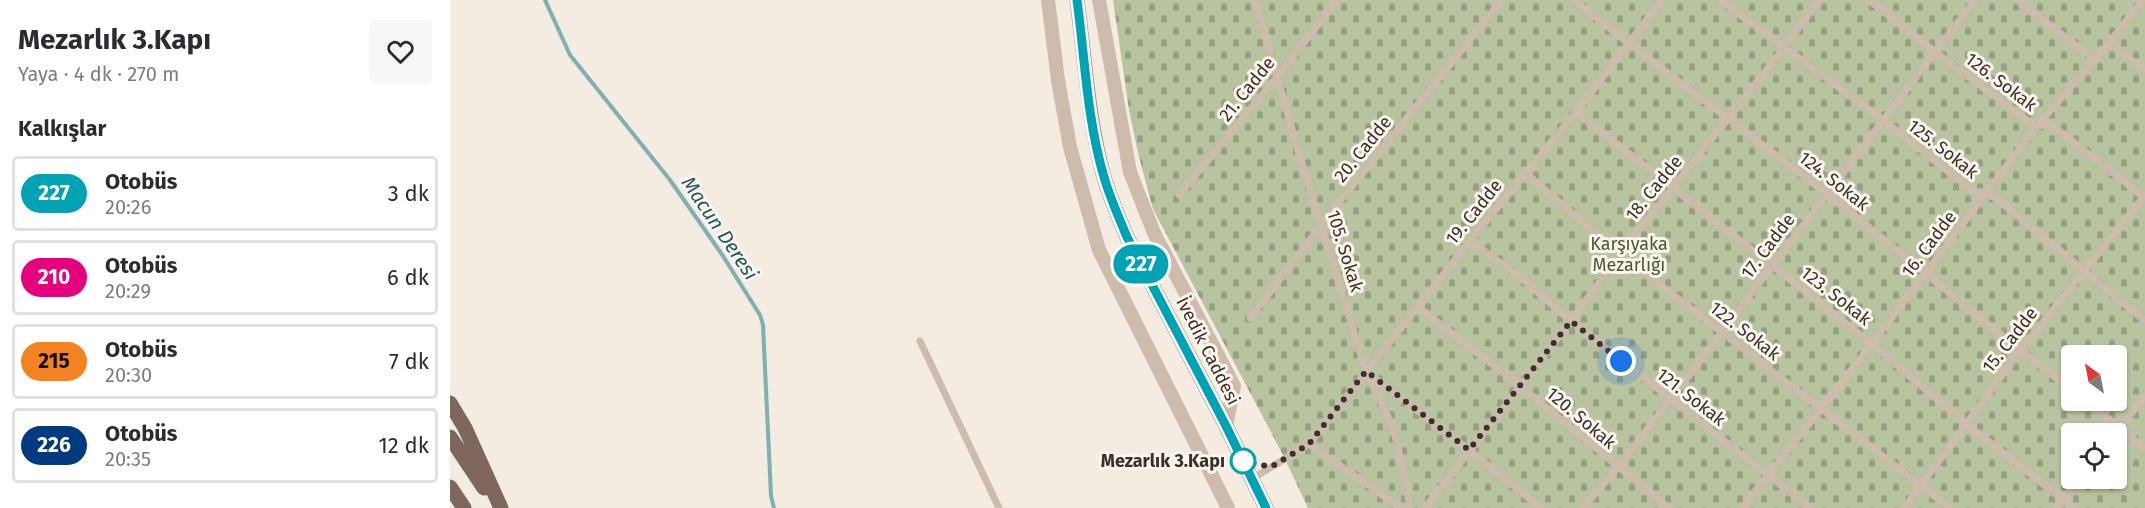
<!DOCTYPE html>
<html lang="tr">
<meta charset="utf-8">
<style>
body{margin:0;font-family:"Fira Sans",sans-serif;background:#f7f7f7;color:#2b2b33;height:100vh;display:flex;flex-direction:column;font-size:22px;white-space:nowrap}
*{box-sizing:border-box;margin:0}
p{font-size:20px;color:#7c7c81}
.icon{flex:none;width:33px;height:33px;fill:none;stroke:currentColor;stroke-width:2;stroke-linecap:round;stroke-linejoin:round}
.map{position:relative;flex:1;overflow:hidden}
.sheet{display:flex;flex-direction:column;background:#fff;width:450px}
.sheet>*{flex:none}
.badge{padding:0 12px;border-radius:20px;font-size:21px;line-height:39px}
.needle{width:39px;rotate:328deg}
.fabs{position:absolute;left:1611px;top:345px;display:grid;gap:12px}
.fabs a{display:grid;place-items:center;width:66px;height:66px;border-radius:6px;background:#fff;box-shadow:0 2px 4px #0004;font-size:30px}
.you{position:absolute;width:30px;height:30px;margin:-15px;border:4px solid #fff;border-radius:50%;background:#1a73e8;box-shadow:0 0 0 9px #1a73e833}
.map>.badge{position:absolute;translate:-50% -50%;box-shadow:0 0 0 3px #fff}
h2{padding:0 18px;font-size:22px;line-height:54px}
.round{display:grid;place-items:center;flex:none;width:63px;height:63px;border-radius:6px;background:#f7f7f7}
.headline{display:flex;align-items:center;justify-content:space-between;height:102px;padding:0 18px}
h1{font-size:28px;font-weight:700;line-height:45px}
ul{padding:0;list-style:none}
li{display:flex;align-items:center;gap:18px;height:75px;margin:0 12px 9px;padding:0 6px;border:3px solid #e1e1e2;border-radius:6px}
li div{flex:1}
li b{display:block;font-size:22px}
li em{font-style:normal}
li .badge{min-width:66px;font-weight:700;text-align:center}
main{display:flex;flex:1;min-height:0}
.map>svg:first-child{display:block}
.cemetery{fill:url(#cemetery-stones);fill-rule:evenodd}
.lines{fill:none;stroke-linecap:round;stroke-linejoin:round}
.stream{stroke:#7fb0b2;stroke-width:4}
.service{stroke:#cdbbac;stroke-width:7}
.minor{stroke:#cdbbac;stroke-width:14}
.secondary{stroke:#a18a7d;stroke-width:15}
.primary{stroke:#7d675c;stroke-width:15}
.line-casing{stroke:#fff;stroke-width:14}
.line{stroke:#00a3b4;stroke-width:9}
.walk{stroke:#3b302b;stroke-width:6;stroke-dasharray:0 10.8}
.stop-dot{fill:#fff;stroke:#00a3b4;stroke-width:3}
.labels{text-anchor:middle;stroke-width:6;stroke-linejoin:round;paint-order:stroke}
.street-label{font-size:18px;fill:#3b302b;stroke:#fbf5ee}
.park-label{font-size:18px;fill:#4a5a2e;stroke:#fbf5ee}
.stop-label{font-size:18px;font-weight:bold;fill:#3b302b;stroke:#fbf5ee;text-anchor:end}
.water-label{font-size:20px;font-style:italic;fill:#1f5a5e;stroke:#fbf5ee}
</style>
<main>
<section class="sheet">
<div class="headline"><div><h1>Mezarlık 3.Kapı</h1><p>Yaya · 4 dk · 270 m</p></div><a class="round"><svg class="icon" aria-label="heart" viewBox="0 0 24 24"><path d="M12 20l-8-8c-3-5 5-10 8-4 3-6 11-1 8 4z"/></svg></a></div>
<h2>Kalkışlar</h2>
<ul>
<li><span class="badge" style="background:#00a3b4;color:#fff">227</span><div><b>Otobüs</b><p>20:26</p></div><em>3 dk</em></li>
<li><span class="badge" style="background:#e6007e;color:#fff">210</span><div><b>Otobüs</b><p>20:29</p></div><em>6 dk</em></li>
<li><span class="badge" style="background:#f58220;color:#111">215</span><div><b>Otobüs</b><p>20:30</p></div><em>7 dk</em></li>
<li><span class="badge" style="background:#003b80;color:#fff">226</span><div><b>Otobüs</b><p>20:35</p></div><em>12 dk</em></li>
</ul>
</section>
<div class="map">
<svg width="1695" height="508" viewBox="0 0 1695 508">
<defs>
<pattern id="cemetery-stones" width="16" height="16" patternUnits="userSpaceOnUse" patternTransform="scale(1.5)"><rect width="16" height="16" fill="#b8c4a0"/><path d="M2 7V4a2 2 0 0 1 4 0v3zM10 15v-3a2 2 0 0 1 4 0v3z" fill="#97a083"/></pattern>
</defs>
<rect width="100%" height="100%" fill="#f4ebe1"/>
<path class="cemetery" d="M 663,0 L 1695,0 L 1695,508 L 858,508 L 833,455 L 703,209 L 689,157 L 679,110 ZM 1622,356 L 1666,356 L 1666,400 L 1622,400 ZM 1622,434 L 1666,434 L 1666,478 L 1622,478 Z"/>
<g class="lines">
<path class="stream" d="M 95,0 L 120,55 L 220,180 L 271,253 L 310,315 L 313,325 L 321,496 L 324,508"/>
<path class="service" d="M 805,0 L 850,157 L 916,371 L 943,427 L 955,478 L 960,508
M 1124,0 C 1207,67 1293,129 1377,194 C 1459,258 1538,327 1622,390
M 1270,0 L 1433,120 L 1524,192 L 1536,192 L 1552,203 L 1695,321
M 1419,0 L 1485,52 L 1586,127 L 1599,123 L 1695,198
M 1567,0 L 1645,60
M 1659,43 L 1695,70
M 1126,112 L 1422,344 L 1515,423 L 1624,508
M 1075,173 L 1170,254 L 1500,508
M 729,195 L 827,77 L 887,0
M 1020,241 L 1071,278 L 1121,321 L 1360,508
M 968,307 L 1070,386 L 1219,508
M 800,318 L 890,201 L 1052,0
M 470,341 L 549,508
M 918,373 L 1019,450 L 1091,508
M 1635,400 L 1695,448
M 1664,434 L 1695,397
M 859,444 L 951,508
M 802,479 L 859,444 L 1020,241 L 1126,112 L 1212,0
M 975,508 L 1121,321 L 1170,254 L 1334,48 L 1369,0
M 1133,508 L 1167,468 L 1220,400 L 1525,0
M 1292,508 L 1422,344 L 1586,127 L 1659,43 L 1693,0
M 1454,508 L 1570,351 L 1695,195
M 1606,508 L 1629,478"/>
<path class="minor" d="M 598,0 L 608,80 L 620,147 L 649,250 L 778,508
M 649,0 L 680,172 L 704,233 L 784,386 L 776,426"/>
<path class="secondary" d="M 627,0 C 635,59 638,120 654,177 C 660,198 669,218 677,237 L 776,426 L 816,508"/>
<path class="primary" d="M 0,403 L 15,428 L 51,508
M 0,437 L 34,488
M 0,487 L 14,508"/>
</g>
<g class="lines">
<defs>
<path id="line" d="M 627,0 C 635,59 637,120 654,177 C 660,198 669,218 677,237 L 776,426 L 816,508"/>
</defs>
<use href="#line" class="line-casing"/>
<use href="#line" class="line"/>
<path class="walk" d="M 793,461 L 821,467 L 859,444 L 916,371 L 1019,450 L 1121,321 L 1171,361"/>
</g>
<circle class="stop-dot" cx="793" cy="461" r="12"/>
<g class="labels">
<g class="street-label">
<text transform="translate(1551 82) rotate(37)" y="6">126. Sokak</text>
<text transform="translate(797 89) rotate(-51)" y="6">21. Cadde</text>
<text transform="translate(913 149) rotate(-51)" y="6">20. Cadde</text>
<text transform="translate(1493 149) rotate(38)" y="6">125. Sokak</text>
<text transform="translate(1384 181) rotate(38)" y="6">124. Sokak</text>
<text transform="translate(1204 188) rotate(-51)" y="6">18. Cadde</text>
<text transform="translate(1024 212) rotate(-51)" y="6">19. Cadde</text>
<text transform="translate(1479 244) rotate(-53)" y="6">16. Cadde</text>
<text transform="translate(1318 246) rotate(-53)" y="6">17. Cadde</text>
<text transform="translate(895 251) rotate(73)" y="6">105. Sokak</text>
<text transform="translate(1386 296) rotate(38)" y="6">123. Sokak</text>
<text transform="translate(1295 331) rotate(38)" y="6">122. Sokak</text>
<text transform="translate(1560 340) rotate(-52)" y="6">15. Cadde</text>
<text transform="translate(758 351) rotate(63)" y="6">İvedik Caddesi</text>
<text transform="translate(1241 397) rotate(38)" y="6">121. Sokak</text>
<text transform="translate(1131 418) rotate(40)" y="6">120. Sokak</text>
</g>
<g class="park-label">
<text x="1179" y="250">Karşıyaka<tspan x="1179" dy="21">Mezarlığı</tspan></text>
</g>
<g class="stop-label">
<text x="775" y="467">Mezarlık 3.Kapı</text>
</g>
<g class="water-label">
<text transform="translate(270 228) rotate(56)" y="7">Macun Deresi</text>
</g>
</g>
</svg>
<div class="fabs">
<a><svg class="needle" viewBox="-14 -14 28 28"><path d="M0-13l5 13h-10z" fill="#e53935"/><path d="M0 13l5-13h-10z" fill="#7c7c81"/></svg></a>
<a><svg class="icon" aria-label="locate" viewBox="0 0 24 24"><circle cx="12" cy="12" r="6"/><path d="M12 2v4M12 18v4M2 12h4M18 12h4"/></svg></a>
</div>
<div class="you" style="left:1171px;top:361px"></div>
<b class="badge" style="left:691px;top:264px;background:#00a3b4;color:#fff">227</b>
</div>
</main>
